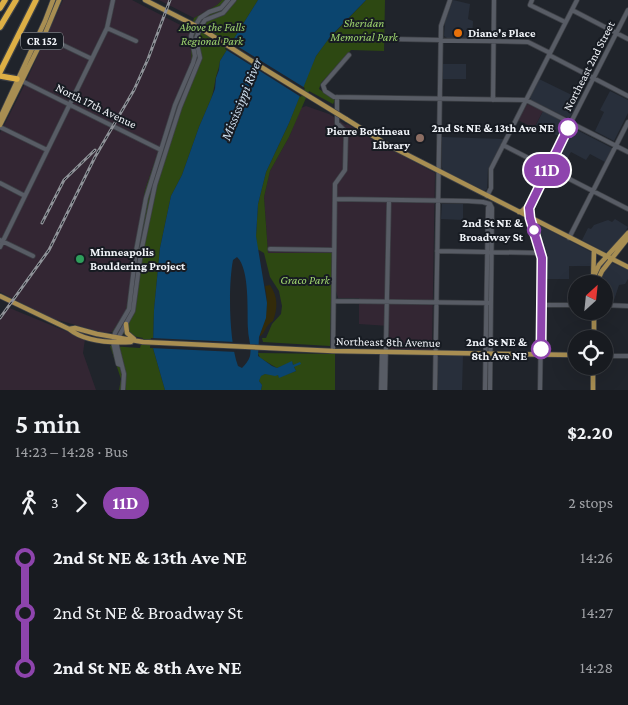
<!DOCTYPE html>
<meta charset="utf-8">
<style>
body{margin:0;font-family:"Crimson Pro",serif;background:#212429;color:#f1f3f6;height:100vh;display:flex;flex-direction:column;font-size:19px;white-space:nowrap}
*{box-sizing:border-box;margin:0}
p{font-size:16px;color:#9fa1a5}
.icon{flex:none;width:28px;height:28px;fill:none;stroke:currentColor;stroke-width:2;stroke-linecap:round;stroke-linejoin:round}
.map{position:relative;height:390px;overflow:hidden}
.details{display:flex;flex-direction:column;background:#181b20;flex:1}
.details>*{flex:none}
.badge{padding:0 10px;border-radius:16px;font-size:18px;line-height:32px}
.needle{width:32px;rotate:27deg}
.controls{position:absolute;left:568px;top:275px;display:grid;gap:10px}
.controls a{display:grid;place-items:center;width:45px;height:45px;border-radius:50%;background:#181b20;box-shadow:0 5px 20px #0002,0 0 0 1px #36393e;font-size:25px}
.map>.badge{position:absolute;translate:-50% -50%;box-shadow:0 0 0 2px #fff}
.legs{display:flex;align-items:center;gap:8px;height:55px;padding:0 15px;font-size:16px}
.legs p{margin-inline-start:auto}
.headline{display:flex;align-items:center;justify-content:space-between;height:85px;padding:0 15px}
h1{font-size:28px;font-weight:600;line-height:38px}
ul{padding:0 15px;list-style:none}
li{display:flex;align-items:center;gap:18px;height:55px;font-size:19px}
li i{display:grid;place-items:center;width:8px;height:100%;margin:0 6px;background:currentColor}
li i::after{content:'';width:12px;height:12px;margin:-6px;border:4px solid;border-radius:50%;background:#181b20}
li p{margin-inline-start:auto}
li:first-child i{background:linear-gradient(#0000 50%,currentColor 0)}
li:last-child i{background:linear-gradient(currentColor 50%,#0000 0)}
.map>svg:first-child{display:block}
.built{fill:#282f3b}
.industrial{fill:#332633}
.green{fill:#2d4812}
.sand{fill:#332b0a}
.water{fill:#0b456f;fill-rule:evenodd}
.pier{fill:#20242b}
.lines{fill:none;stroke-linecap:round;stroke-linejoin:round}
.minor-casing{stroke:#3d4046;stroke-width:5.5}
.major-casing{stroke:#3d4046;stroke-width:6}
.highway-casing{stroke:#3d4046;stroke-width:8}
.minor{stroke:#585c65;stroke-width:4}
.major{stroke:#a88e52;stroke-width:4.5}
.highway{stroke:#ddaf45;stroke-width:5.5}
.rail-casing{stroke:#8f9298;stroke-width:3}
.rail{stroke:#171b22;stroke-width:1;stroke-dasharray:4;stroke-linecap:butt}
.major-bridge-casing{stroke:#3d4046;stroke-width:6;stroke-linecap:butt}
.major-bridge{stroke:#a88e52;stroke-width:4.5}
.line-1-casing{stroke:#fff;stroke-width:11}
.line-1{stroke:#8e44ad;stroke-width:8}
.food-dot{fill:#e8710a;stroke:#171b22;stroke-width:2}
.stop-1-dot{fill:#fff;stroke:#8e44ad;stroke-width:2.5}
.education-dot{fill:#8d6e63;stroke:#171b22;stroke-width:2}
.leisure-dot{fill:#2e9e5b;stroke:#171b22;stroke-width:2}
.labels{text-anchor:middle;stroke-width:4;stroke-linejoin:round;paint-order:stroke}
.shield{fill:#171b22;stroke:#b0b3b8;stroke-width:1}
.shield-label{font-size:11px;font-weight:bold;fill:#f1f4f9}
.park-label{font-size:12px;font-style:italic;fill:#9ed46e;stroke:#171b22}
.poi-label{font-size:12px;font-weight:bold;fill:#f1f4f9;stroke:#171b22;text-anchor:start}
.street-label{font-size:12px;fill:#f1f4f9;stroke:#171b22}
.stop-label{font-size:12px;font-weight:bold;fill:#f1f4f9;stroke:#171b22;text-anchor:end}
.water-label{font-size:14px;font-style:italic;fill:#cddeee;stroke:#171b22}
</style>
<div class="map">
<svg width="628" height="390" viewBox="0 0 628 390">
<rect width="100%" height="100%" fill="#20242b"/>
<path class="built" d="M 453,0 L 470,4 L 468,19 L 473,21 L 472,39 L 447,38 L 444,36 L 445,22 Z
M 443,64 L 466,64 L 466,79 L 443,79 Z
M 539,79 L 580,99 L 570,117 L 568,118 L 531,100 L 530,97 Z
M 610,91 L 628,100 L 628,113 L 614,141 L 595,131 L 604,112 L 600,110 Z
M 543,111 L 567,124 L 560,137 L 536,125 Z
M 571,128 L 573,128 L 612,148 L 605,162 L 590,154 L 586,160 L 571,152 L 567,159 L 558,154 Z
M 442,137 L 504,139 L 488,169 L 487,189 L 485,191 L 443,170 L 442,167 Z
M 442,204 L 463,204 L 463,220 L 441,219 Z
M 615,219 L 628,227 L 621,238 L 609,251 L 605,252 L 582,240 L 588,228 L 591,229 L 594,225 L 608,220 L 612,222 Z
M 539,225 L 591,252 L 592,266 L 569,266 L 569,279 L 544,279 L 544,256 L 536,227 Z
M 612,263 L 628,270 L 628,279 L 625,284 L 619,285 L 613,303 L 604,303 L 604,284 L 599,284 L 605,270 Z
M 440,356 L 463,356 L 462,390 L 438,390 L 438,357 Z"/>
<path class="industrial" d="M 63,0 L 132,0 L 190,30 L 190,44 L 192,54 L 191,62 L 174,105 L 145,190 L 126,311 L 112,332 L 105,333 L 54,319 L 0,292 L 0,133 L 23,88 Z
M 159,0 L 222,0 L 217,5 L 194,18 Z
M 527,104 L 543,111 L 534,128 L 518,120 Z
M 306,106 L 329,114 L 346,125 L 347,124 L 377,142 L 435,173 L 432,350 L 389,349 L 389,326 L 359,324 L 359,298 L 338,298 L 336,291 L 315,290 L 268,253 L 264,197 L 270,171 L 289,137 L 301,108 Z
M 7,307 L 85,339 L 83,353 L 96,390 L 0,390 L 0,316 Z"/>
<path class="green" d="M 222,0 L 258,0 L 220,61 C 219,70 216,74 215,82 C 214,88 213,93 211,99 L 199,127 L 182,175 L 171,196 L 160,248 L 154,310 L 153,348 L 165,390 L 119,390 L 121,379 L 110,346 L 140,348 L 143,338 L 112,332 L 126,311 L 145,190 L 174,105 L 191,62 C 192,55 191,51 190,44 C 189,35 191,27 194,18 L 217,5 Z
M 366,0 L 385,0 L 384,51 L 351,50 L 321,83 L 319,89 L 335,100 L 333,104 L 309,91 L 289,137 L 270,171 L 264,197 L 268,253 L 332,253 L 330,346 L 263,342 L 262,338 L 266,338 L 272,324 L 281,314 L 282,306 L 279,291 L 270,277 L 264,253 L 257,249 L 256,236 L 258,204 L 266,172 L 289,123 L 308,74 L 316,56 L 326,42 Z
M 258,353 L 335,354 L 335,390 L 261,390 L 262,385 L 259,381 L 260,376 L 265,374 L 278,375 L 279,377 L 296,371 L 292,362 L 277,368 L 260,358 Z"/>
<path class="sand" d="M 270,285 C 278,297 278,308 273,321 C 265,325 266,333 259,337 C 266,321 269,304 265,286 Z"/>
<path class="water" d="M 258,0 L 366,0 L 330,37 L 316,56 L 289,123 L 266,172 L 258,204 L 256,236 L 267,303 L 266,318 L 259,337 L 258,356 L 272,366 L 277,368 L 292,361 L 293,365 L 300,362 L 301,364 L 294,367 L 296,371 L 279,378 L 278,375 L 275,376 L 265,374 L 261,376 L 259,381 L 262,385 L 261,390 L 165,390 L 153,348 L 154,310 L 160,248 L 171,196 L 182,175 L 199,127 L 211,99 L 215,89 L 216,78 L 219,70 L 220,61 ZM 237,257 C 250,269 247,312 248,329 C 248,338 252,346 250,356 C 249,360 245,365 242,368 L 238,366 C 229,342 228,286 233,260 Z"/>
<path class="pier" d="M 229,41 L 305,88 L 301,97 L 225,49 Z
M 151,338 L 236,342 L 237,352 L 150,348 Z"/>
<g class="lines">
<defs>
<path id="minor" d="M 532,0 L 530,5 L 565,22
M 572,10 L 628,39
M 107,28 L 136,41
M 42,35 L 92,59
M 392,39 L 528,42 L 550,53
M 349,55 L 323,85 L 325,91 L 334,97 L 526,100 L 628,152
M 549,55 L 628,96
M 22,81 L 161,150
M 493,100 L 494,0
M 0,127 L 47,150
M 503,145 L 628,209
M 0,183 L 25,196
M 487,196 L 491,188 L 491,169 L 577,0
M 335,199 L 468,201 L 483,202 L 490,204
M 490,204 L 492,208 L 490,390
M 569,238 L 628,122
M 0,240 L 33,256
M 0,247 L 107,28 L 113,0
M 270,249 L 334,250
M 437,251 L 541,253
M 334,301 L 489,303
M 541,305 L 576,305
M 604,305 L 628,306
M 333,351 L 335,184 L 345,170 L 346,132 L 337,123 L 337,97
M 604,356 L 628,356
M 121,365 L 118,364 L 113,342 L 115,333 L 129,309 L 136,251 L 146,198 L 175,105 L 193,63 L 195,56 L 191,36 L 195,26 L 200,18 L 209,12 L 221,8 L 228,0
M 123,390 L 124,374 L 117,346 L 118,338 L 133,311 L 141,252 L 155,185 L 180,107 L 200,58 L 196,39 L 200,28 L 205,20 L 223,13 L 234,0
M 381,390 L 382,352
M 385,390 L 389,200
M 435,390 L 441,26 L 450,0
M 485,390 L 488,208 L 490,204
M 540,390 L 542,263 C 541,243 527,223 530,203 L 628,10"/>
<path id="major" d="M 145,0 L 200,28 L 266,70
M 0,118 L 45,21 L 53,0
M 346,119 L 386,144 L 628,267
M 0,125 L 44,36 L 59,0
M 519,212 L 522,211 L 530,203
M 593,278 L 599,265 L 628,233
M 593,284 L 594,250
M 596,284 L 602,271 L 628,238
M 0,296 L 69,329 C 85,342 111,343 131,342
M 126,324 L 127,333 L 134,339
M 69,329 L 75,328 L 97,334 L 143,342 L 333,351 L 576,355
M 594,339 L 594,311
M 593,390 L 593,366"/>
<path id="highway" d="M 0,8 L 5,0
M 0,27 L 16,0
M 0,72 L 36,0
M 0,76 L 17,79"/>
</defs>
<use href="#minor" class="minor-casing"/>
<use href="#major" class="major-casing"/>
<use href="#highway" class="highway-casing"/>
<use href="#minor" class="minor"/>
<use href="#major" class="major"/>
<use href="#highway" class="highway"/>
<defs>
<path id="rail" d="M 42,223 L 64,180 L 95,150
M 0,318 L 49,250 L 95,157 L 134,90 L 148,59 L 170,0"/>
</defs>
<use href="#rail" class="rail-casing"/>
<use href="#rail" class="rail"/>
<defs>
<path id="major-bridge" d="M 266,70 L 346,119"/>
</defs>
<use href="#major-bridge" class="major-bridge-casing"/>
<use href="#major-bridge" class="major-bridge"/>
</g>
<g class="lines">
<defs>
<path id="line-1" d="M 541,349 L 542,258 L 530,218 L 529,208 L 568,128"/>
</defs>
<use href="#line-1" class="line-1-casing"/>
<use href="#line-1" class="line-1"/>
</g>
<circle class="food-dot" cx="458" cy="33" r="5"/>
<g class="stop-1-dot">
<circle cx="568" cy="128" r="9"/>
<circle cx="534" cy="230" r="6"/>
<circle cx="541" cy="349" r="9"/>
</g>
<circle class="education-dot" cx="420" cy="138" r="5"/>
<circle class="leisure-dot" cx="80" cy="259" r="5"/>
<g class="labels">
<rect class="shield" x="21" y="32.5" width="42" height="17" rx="4"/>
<g class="shield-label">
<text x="42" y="45">CR 152</text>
</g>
<g class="park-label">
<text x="364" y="27">Sheridan<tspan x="364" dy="14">Memorial Park</tspan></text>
<text x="212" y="31">Above the Falls<tspan x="212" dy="14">Regional Park</tspan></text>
<text x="305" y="284">Graco Park</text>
</g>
<g class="poi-label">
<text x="468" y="37">Diane's Place</text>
<text x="410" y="135" text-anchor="end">Pierre Bottineau<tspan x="410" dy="14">Library</tspan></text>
<text x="90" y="256">Minneapolis<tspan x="90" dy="14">Bouldering Project</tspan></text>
</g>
<g class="street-label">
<text transform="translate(589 66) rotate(-63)" y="4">Northeast 2nd Street</text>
<text transform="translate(96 106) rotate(26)" y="4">North 17th Avenue</text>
<text transform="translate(388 342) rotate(1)" y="4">Northeast 8th Avenue</text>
</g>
<g class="stop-label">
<text x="554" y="132">2nd St NE &amp; 13th Ave NE</text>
<text x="523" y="227">2nd St NE &amp;<tspan x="523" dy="14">Broadway St</tspan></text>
<text x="527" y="346">2nd St NE &amp;<tspan x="527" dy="14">8th Ave NE</tspan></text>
</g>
<g class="water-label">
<text transform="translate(241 99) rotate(-68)" y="5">Mississippi River</text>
</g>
</g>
</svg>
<div class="controls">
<a><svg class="needle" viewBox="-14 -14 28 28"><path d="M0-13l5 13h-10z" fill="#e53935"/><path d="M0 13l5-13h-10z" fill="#9fa1a5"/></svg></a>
<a><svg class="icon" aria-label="locate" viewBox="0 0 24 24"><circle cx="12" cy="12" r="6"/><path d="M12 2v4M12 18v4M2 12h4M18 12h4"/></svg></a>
</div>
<b class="badge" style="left:547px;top:170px;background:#8e44ad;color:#fff">11D</b>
</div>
<section class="details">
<div class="headline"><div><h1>5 min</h1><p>14:23 – 14:28 · Bus</p></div><b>$2.20</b></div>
<div class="legs"><svg class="icon" aria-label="walk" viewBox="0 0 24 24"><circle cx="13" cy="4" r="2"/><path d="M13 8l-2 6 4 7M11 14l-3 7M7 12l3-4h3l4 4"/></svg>3<svg class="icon" aria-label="forward" viewBox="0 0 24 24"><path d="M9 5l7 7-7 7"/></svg><b class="badge" style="background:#8e44ad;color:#fff">11D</b><p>2 stops</p></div>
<ul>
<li><i style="color:#8e44ad"></i><b>2nd St NE &amp; 13th Ave NE</b><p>14:26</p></li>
<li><i style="color:#8e44ad"></i><span>2nd St NE &amp; Broadway St</span><p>14:27</p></li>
<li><i style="color:#8e44ad"></i><b>2nd St NE &amp; 8th Ave NE</b><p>14:28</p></li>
</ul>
</section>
